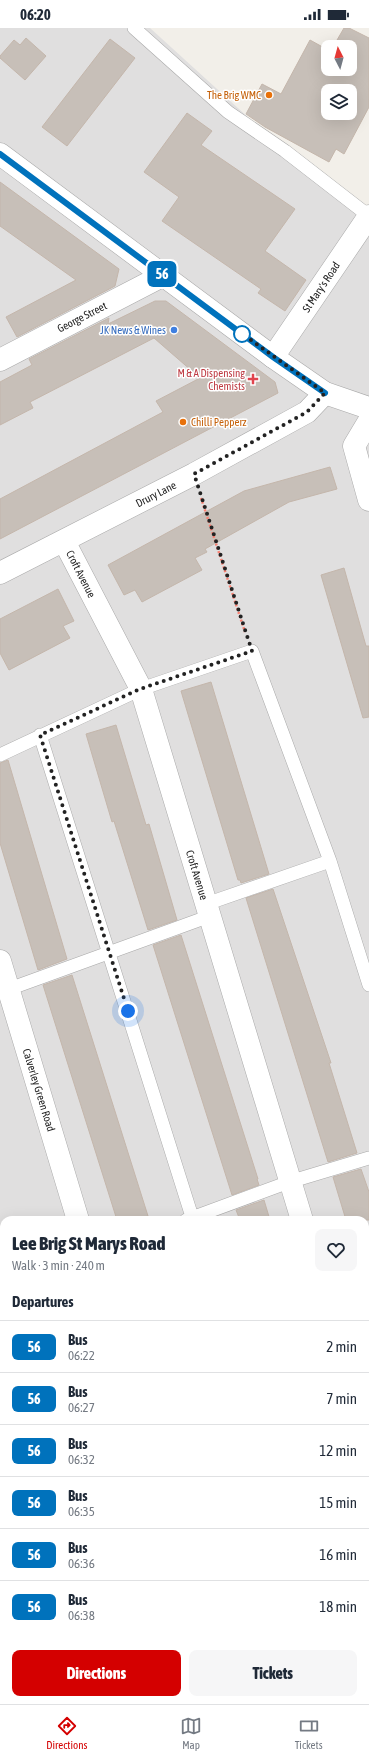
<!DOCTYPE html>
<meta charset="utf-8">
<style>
body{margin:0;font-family:"Asap Condensed",sans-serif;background:#f6f6f7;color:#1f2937;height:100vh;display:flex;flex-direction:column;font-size:15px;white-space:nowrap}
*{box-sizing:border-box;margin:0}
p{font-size:13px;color:#747a83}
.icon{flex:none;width:22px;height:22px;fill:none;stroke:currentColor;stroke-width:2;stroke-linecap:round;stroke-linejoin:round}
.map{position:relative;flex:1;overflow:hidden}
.drawer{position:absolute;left:0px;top:1188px;width:369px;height:488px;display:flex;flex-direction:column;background:#fff;border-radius:12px 12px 0 0;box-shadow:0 4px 16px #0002}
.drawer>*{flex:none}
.badge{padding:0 8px;border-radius:6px;font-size:14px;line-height:26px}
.needle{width:26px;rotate:354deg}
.tools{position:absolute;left:321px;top:12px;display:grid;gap:8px}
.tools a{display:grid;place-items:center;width:36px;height:36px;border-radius:8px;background:#fff;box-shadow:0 4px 16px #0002;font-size:20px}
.you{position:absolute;width:20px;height:20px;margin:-10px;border:3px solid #fff;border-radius:50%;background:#1a73e8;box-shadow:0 0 0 6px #1a73e833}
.map>.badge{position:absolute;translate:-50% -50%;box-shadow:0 0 0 2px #fff}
h2{padding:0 12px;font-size:15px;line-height:36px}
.round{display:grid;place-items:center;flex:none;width:42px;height:42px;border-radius:8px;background:#f6f6f7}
.summary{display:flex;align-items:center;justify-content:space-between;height:68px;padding:0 12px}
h1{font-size:19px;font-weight:800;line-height:30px}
.action{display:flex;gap:8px;margin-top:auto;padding:8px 12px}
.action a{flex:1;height:46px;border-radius:8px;background:#d40000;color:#fff;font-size:16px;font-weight:800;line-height:46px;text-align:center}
.action a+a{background:#f6f6f7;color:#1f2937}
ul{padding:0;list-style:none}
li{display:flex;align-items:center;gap:12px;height:52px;padding:0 12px;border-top:1px solid #e0e1e3}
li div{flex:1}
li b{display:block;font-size:15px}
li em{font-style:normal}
li .badge{min-width:44px;font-weight:700;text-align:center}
.status{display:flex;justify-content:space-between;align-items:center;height:28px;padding:0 20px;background:#fff;direction:ltr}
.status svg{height:11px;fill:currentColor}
.dock{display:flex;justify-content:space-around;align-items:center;height:56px;border-top:1px solid #e0e1e3;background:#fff;font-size:11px;color:#747a83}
.dock a{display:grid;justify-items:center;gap:2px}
.dock .active{color:#d40000}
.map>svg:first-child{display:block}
.residential{fill:#e0dfdf}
.farmland{fill:url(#farmland-dots)}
.building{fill:#c7bfb8;stroke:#c4b6ab;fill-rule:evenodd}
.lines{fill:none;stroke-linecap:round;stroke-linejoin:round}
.service-casing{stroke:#a9a9a9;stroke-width:14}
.minor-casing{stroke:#a9a9a9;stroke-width:23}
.tertiary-casing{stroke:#a9a9a9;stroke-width:23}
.path{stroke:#fa8072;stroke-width:2.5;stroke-dasharray:2 2;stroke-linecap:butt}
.service{stroke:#fff;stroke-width:13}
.minor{stroke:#fff;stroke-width:22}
.tertiary{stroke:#fff;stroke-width:22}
.line-casing{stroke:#fff;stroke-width:9}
.line{stroke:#0072bc;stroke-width:6}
.walk{stroke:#222;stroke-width:4;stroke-dasharray:0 7.2}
.food-dot{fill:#e8710a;stroke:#fff;stroke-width:1.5}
.shop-dot{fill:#3f7fe0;stroke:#fff;stroke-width:1.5}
.stop-dot{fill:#fff;stroke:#0072bc;stroke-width:2}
.health-dot{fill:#e0444e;stroke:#fff;stroke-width:1.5}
.labels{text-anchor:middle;stroke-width:3;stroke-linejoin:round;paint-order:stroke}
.food-label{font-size:11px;fill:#c56008;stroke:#fff;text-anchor:end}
.street-label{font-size:11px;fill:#222;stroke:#fff}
.shop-label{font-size:11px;fill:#366cbe;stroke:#fff;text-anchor:end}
.health-label{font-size:11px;fill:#be3a42;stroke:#fff;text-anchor:end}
</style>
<div class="status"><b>06:20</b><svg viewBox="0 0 49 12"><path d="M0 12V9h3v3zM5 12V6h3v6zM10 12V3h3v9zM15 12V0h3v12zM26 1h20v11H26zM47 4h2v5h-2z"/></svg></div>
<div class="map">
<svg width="369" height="1676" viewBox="0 0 369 1676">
<defs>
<pattern id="farmland-dots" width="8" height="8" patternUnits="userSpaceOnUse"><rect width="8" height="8" fill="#eef0d5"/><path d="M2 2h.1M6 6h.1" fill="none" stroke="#ccceb7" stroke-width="1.8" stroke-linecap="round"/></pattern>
</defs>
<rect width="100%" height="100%" fill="#f2efe9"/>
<path class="residential" d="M 0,0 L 150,0 L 285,123 L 369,188 L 369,1676 L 182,1676 L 170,1672 L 365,1672 L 365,1192 L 4,1192 L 4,1625 L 0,1624 Z"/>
<path class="farmland" d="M 0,1624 L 4,1625 L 4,1672 L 170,1672 L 182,1676 L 0,1676 Z"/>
<path class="building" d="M 344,0 L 349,0 L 369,10 L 369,79 L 344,126 L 336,121 L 329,134 L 265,99 L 246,86 L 262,56 L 281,66 L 310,12 L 328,22 L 328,41 L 350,41 L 350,19 L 333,19 ZM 328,63 L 350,63 L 350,85 L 328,85 Z
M 26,10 L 46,28 L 25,52 L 0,30 L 0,28 L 14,12 L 20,17 Z
M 110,11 L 135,30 L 67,118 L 42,99 Z
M 187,85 L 212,103 L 201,117 L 295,181 L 265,223 L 306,252 L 285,283 L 258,265 L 261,261 L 162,193 L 179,169 L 144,144 Z
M 0,154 L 119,241 L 115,258 L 17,309 L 6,289 L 76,252 L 0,198 Z
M 155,273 L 166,273 L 275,354 L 278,365 L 0,511 L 0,471 L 163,384 L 156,373 L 200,350 L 154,310 L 30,374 L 33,380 L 0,397 L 0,354 L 32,337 L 29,331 L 109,290 L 108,296 Z
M 330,439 L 337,461 L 289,474 L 205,521 L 207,524 L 195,530 L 202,542 L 142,574 L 135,562 L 124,567 L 108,537 L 244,463 Z
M 344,540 L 366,618 L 369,618 L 369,689 L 363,690 L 321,547 Z
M 58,561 L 74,593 L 63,598 L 70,610 L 9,642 L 0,625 L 0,591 Z
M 211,654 L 269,846 L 241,855 L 240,852 L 238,852 L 181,663 Z
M 116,697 L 146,797 L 149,796 L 177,892 L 148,902 L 114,793 L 112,794 L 86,706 Z
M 8,732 L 67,931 L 38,942 L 0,815 L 0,735 Z
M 273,861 L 331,1035 L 329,1035 L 357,1125 L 328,1134 L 246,870 Z
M 181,907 L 258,1151 L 257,1151 L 259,1157 L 232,1167 L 153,917 Z
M 72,947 L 148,1188 L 135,1192 L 117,1192 L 43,957 Z
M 361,1141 L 369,1164 L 369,1192 L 346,1192 L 333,1149 Z
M 264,1172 L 270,1192 L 240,1192 L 236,1182 Z"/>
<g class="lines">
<defs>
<path id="service" d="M 134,0 L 228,84 L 285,123 L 369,188
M 40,707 L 193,1192
M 0,727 L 141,661 L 252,623 L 330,833 L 369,957
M 206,876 L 330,833
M 9,961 L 210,888
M 186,1192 L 289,1154 L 369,1130"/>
<path id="minor" d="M 273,329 L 369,188
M 0,332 L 164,247
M 369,393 L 354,418 L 369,472
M 64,513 L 141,661 L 302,1192
M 0,545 L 194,446 L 307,384 L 325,365
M 0,933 L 78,1192
M 365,1386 L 369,1398
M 365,1492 L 369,1490"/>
<path id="tertiary" d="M 0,126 L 273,329 L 325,365 L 369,380"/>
</defs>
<use href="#service" class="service-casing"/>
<use href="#minor" class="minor-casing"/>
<use href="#tertiary" class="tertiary-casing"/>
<path class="path" d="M 201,470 L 245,604"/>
<use href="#service" class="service"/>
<use href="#minor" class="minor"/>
<use href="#tertiary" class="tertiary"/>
</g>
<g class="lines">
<defs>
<path id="line" d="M 0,126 L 273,329 L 325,365"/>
</defs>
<use href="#line" class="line-casing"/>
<use href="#line" class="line"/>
<path class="walk" d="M 128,983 L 40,707 L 140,661 L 252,623 L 194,446 L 307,384 L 325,365 L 237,302 L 242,306"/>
</g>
<g class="food-dot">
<circle cx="269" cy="67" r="4"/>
<circle cx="183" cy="394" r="4"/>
</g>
<circle class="shop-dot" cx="174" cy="302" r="4"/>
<circle class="stop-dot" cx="242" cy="306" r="8"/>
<path class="health-dot" d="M251 345h4v4h4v4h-4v4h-4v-4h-4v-4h4z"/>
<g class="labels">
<g class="food-label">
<text x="261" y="71">The Brig WMC</text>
<text x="191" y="398" text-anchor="start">Chilli Pepperz</text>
</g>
<g class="street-label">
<text transform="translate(321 259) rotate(-56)" y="4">St Mary's Road</text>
<text transform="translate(82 289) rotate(-27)" y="4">George Street</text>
<text transform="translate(156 466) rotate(-27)" y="4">Drury Lane</text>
<text transform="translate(81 546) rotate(63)" y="4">Croft Avenue</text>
<text transform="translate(197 847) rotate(73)" y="4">Croft Avenue</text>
<text transform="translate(39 1062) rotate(73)" y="4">Calverley Green Road</text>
</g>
<g class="shop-label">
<text x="166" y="306">JK News &amp; Wines</text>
</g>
<g class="health-label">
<text x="245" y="349">M &amp; A Dispensing<tspan x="245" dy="13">Chemists</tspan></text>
</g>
</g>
</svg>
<div class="tools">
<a><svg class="needle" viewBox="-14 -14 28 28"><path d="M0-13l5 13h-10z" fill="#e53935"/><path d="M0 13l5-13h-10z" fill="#747a83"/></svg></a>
<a><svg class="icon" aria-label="layers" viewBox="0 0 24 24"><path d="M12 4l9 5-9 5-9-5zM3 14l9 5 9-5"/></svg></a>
</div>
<div class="you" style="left:128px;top:983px"></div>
<b class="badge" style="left:162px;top:246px;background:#0072bc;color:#fff">56</b>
<section class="drawer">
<div class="summary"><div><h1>Lee Brig St Marys Road</h1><p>Walk · 3 min · 240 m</p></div><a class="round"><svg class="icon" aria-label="heart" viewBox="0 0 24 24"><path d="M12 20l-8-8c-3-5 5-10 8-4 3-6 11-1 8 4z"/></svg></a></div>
<h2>Departures</h2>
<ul>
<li><span class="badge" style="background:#0072bc;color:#fff">56</span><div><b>Bus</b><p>06:22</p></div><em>2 min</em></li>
<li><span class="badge" style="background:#0072bc;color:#fff">56</span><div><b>Bus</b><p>06:27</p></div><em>7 min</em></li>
<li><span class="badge" style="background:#0072bc;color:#fff">56</span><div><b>Bus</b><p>06:32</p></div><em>12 min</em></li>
<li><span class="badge" style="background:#0072bc;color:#fff">56</span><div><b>Bus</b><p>06:35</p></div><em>15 min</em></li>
<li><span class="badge" style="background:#0072bc;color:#fff">56</span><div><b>Bus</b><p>06:36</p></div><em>16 min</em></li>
<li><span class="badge" style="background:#0072bc;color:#fff">56</span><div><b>Bus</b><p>06:38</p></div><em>18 min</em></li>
</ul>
<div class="action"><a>Directions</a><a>Tickets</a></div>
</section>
</div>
<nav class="dock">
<a class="active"><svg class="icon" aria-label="directions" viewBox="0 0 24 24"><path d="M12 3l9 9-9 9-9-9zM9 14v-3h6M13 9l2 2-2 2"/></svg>Directions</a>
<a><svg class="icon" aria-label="map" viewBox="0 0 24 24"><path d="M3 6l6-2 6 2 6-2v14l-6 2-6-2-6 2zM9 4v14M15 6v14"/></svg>Map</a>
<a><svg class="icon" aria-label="tickets" viewBox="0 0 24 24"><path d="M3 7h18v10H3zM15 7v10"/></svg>Tickets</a>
</nav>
